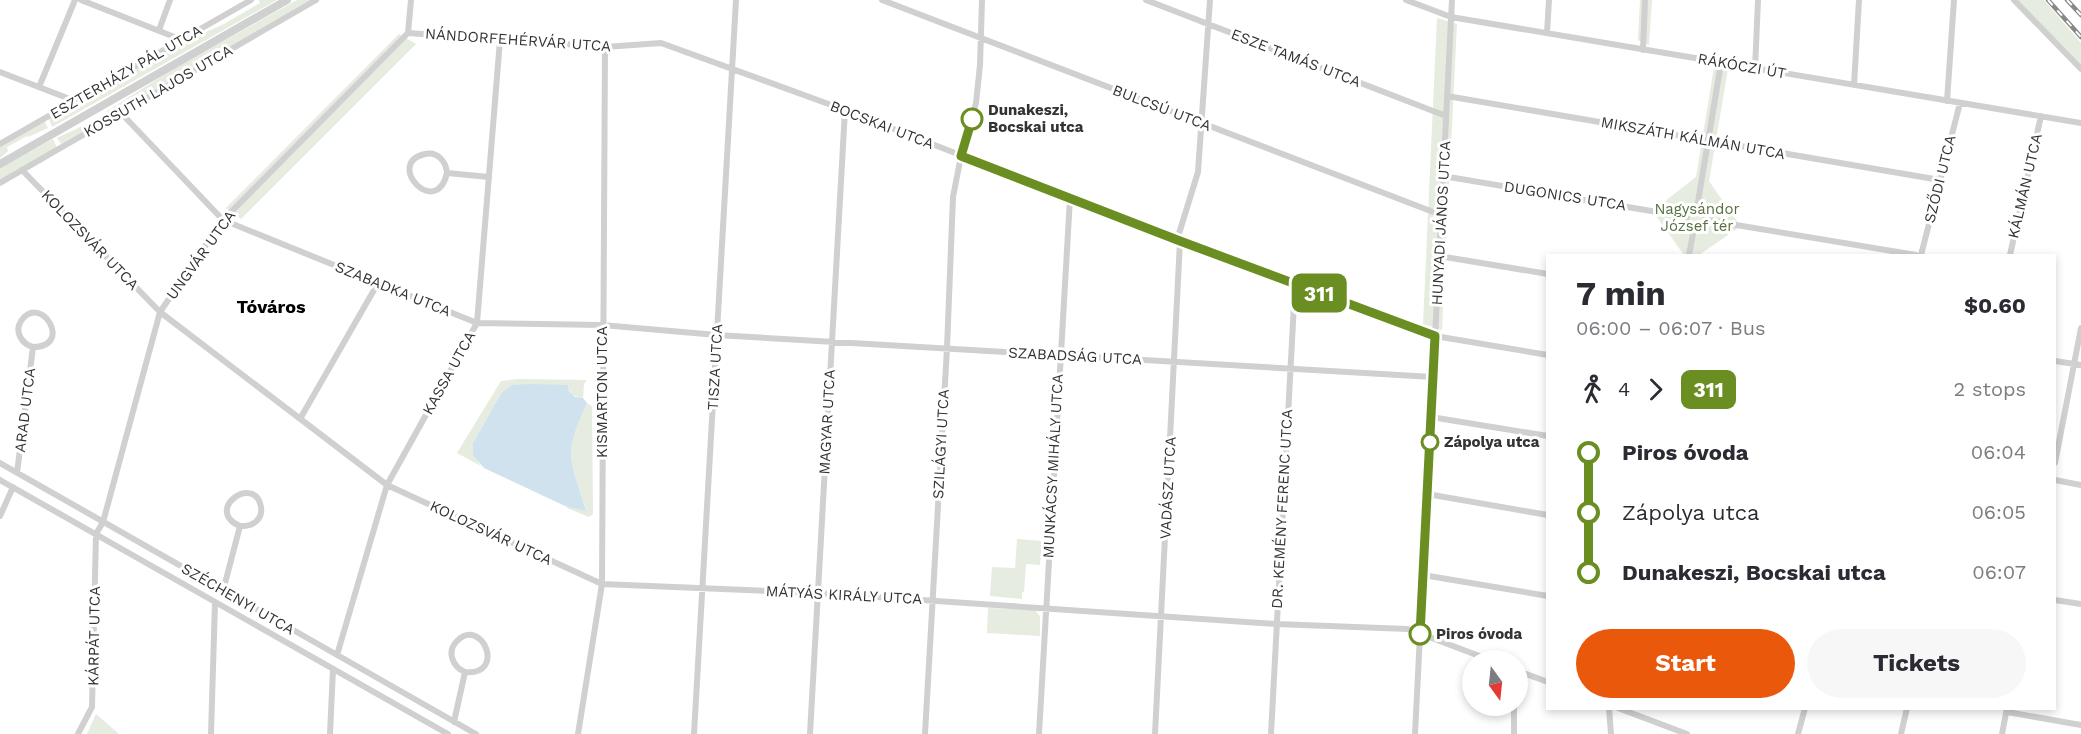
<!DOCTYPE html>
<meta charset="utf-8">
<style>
body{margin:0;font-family:"Work Sans",sans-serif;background:#f7f7f7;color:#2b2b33;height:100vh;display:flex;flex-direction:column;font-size:22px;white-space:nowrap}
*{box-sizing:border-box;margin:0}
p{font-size:20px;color:#7c7c81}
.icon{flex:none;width:33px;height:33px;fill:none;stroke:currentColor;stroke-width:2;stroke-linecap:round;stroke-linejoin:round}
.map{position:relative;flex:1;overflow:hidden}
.side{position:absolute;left:1546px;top:254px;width:510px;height:456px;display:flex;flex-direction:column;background:#fff;border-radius:0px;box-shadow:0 3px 9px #0003}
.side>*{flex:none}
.badge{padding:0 12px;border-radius:9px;font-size:21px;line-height:39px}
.needle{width:39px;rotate:165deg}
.fabs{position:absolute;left:1462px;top:650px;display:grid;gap:12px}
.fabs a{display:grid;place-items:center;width:66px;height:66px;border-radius:50%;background:#fff;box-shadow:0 3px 9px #0003;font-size:30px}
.map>.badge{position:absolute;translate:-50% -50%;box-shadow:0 0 0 3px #fff}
.legs{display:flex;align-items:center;gap:9px;height:66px;padding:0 30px;font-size:20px}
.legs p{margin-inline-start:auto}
.summary{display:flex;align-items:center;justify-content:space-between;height:102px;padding:0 30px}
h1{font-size:33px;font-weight:700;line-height:45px}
.action{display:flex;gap:12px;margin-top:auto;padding:12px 30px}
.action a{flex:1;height:69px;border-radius:36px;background:#ea580c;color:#fff;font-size:24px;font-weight:700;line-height:69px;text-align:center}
.action a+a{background:#f7f7f7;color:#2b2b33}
ul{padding:0 30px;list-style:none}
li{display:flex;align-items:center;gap:21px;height:60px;font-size:22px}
li i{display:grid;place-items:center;width:9px;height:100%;margin:0 8px;background:currentColor}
li i::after{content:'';width:15px;height:15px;margin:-8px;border:4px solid;border-radius:50%;background:#fff}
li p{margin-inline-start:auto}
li:first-child i{background:linear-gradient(#0000 50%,currentColor 0)}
li:last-child i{background:linear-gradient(currentColor 50%,#0000 0)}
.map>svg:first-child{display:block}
.green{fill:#e6ecdf}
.water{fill:#cfe2ee}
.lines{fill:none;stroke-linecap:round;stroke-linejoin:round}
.minor{stroke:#d0d0d0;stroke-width:6}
.tertiary{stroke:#d0d0d0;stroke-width:8}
.rail-casing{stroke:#888;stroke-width:4.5}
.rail{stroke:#fff;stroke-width:2;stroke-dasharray:7;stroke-linecap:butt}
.line-1-casing{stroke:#fff;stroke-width:14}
.line-1{stroke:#6b8e23;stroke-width:9}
.stop-1-dot{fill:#fff;stroke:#6b8e23;stroke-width:3}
.labels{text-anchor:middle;stroke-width:6;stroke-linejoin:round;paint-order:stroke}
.street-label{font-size:15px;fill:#333;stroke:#fff}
.stop-label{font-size:15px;font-weight:bold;fill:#333;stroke:#fff;text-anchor:start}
.park-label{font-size:15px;fill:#56703f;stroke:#fff}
.quarter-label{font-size:18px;font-weight:bold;fill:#000;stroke:#fff}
</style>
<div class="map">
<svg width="2081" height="734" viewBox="0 0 2081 734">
<rect width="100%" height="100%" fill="#fff"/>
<path class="green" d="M 259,0 L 277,0 L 52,127 L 49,119 L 184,42 L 224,24 L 260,3 Z
M 297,0 L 310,0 L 61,144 L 57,138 C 71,131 84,126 97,118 L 99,120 L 108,114 L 107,111 L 172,70 Z
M 1640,0 L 1652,0 L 1649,45 L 1638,40 Z
M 2016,0 L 2044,0 L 2081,43 L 2081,67 Z
M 1437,18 L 1457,24 L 1442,330 L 1423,324 Z
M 399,34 L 416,44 L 241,219 L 226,208 Z
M 1714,67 L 1728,69 L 1709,181 L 1738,223 L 1738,228 L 1699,255 L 1684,255 L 1654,213 L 1655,209 L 1696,177 Z
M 44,121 L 48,128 L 28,137 L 27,136 L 7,147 L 8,151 L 0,158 L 0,147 Z
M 53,139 L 57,148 L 0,180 L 0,168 Z
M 517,379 L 587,380 L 584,384 L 583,398 C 574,397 569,394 568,385 L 512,385 L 502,392 L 473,443 L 473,456 L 481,466 L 457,453 L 501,381 Z
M 587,403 L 592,406 L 593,514 L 589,517 L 567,508 L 567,506 L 586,510 C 581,492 572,473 571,454 C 571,437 581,418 587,403 Z
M 1017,539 L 1042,541 L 1040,565 L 1026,564 L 1024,592 L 1022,592 L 1022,599 L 990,596 L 992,567 L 1015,568 Z
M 988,608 L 1035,610 L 1040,616 L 1040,636 L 987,633 Z
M 96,714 L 119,734 L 87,734 Z"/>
<path class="water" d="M 529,384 L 568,385 L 569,391 L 575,397 L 583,398 L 587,403 C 581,418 571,437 571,454 C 572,473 581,492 586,511 L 565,506 L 484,468 L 473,456 L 473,443 L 502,392 L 512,385 Z"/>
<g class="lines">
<path class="minor" d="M 81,0 L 182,40
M 882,0 L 1441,215
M 1146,0 L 1446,116
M 1406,0 L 1451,17 L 2081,123
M 2014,0 L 2081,69
M 159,30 L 170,0
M 408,33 L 605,47 L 661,43 L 845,110 L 1180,241 L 1435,336 L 1548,355
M 1547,33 L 1549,0
M 1643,50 L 1645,0
M 1755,69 L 1758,0
M 0,72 L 75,101
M 1854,85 L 1859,0
M 39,87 L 75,0
M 1447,96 L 1940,180
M 1947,101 L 1954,0
M 121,113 L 223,220 L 477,323 L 602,325 L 717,335 L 1433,377
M 0,144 L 251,0
M 22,170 L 160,312 L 387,485 L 602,584 L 818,593 L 1276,624 L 1408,629 L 1490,660
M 447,173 C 436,220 384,163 425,154 C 438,151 446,162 447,173 L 489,177
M 1443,176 L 1687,217
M 0,183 L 316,0
M 1697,208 L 1721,63
M1686 218a10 10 0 1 1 20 0a10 10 0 1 1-20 0Z
M 1706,220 L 1916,255
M 1177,240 L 1198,172 L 1210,0
M 1689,255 L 1694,228
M 1921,255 L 1960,103
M 2010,255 L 2041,116
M 1439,256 L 1548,274
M 2055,361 L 2081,365
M 1431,417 L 1548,436
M 300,419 L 378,283
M 0,463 L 476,734
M 2055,463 L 2081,328
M 17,473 L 33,347 C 74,347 41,292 21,321 C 14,332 22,344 33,347
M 0,480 L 448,734
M 2055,480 L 2081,485
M 1427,494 L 1548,515
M 0,516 L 13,487
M 1423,575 L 1548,596
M 223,591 L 240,526 C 252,527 263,520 261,507 C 255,473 203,510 240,526
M 2055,600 L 2081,604
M 337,655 L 387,485 L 477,323 L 500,40
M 1518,671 L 1548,682
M 1609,708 L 1611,734
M 1618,708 L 1687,734
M 2007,712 L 2081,725
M 454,722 L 465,672 C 507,676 482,616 457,641 C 446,652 453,667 465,672
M 78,734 L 92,707 L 96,534 L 103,522 L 160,312 L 223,220 L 408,33 L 411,0
M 211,734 L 215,602
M 330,734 L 333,669
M 578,734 L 602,584 L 605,47
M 694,734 L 736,0
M 810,734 L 845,110
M 925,734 L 947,348 L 953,197 L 961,156 L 976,103 L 980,65 L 982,0
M 1039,734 L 1070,198
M 1155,734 L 1180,241
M 1271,734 L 1295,285
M 1415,734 L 1452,0
M 1514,734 L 1514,705
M 1798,734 L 1805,708
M 1901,734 L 1907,708
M 2002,734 L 2007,708"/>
<path class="tertiary" d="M 0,164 L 287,0"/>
<defs>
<path id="rail" d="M 2048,0 L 2081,37
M 2067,0 L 2081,15"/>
</defs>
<use href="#rail" class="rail-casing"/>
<use href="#rail" class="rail"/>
</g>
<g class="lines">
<defs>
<path id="line-1" d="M 972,119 L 961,156 L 1180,241 L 1435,336 L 1420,634"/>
</defs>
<use href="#line-1" class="line-1-casing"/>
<use href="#line-1" class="line-1"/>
</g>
<g class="stop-1-dot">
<circle cx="972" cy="119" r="10"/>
<circle cx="1430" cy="442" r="8"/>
<circle cx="1420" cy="634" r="10"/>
</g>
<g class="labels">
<g class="street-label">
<text transform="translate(518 40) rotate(4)" y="5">NÁNDORFEHÉRVÁR UTCA</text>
<text transform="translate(1296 58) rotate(21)" y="5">ESZE TAMÁS UTCA</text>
<text transform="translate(1742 66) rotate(10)" y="5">RÁKÓCZI ÚT</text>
<text transform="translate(126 72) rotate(-30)" y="5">ESZTERHÁZY PÁL UTCA</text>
<text transform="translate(158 91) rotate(-30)" y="5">KOSSUTH LAJOS UTCA</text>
<text transform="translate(1162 108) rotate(21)" y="5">BULCSÚ UTCA</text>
<text transform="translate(882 125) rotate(21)" y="5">BOCSKAI UTCA</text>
<text transform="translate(1693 138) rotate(10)" y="5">MIKSZÁTH KÁLMÁN UTCA</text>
<text transform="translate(1940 179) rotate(-76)" y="5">SZŐDI UTCA</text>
<text transform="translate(2025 186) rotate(-77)" y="5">KÁLMÁN UTCA</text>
<text transform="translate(1565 196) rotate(9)" y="5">DUGONICS UTCA</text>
<text transform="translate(1441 223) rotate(-87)" y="5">HUNYADI JÁNOS UTCA</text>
<text transform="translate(90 240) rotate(46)" y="5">KOLOZSVÁR UTCA</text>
<text transform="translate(201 255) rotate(-54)" y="5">UNGVÁR UTCA</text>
<text transform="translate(393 289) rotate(22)" y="5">SZABADKA UTCA</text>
<text transform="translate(1075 356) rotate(3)" y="5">SZABADSÁG UTCA</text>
<text transform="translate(715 367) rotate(-87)" y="5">TISZA UTCA</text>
<text transform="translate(449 373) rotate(-61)" y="5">KASSA UTCA</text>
<text transform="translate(602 392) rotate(-90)" y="5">KISMARTON UTCA</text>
<text transform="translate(25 410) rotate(-83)" y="5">ARAD UTCA</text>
<text transform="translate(827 422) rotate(-87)" y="5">MAGYAR UTCA</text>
<text transform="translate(941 444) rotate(-87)" y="5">SZILÁGYI UTCA</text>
<text transform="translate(1053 466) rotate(-87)" y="5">MUNKÁCSY MIHÁLY UTCA</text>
<text transform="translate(1168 488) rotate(-87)" y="5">VADÁSZ UTCA</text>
<text transform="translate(1282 509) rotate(-87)" y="5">DR. KEMÉNY FERENC UTCA</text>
<text transform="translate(491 533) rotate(25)" y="5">KOLOZSVÁR UTCA</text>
<text transform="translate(844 595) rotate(3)" y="5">MÁTYÁS KIRÁLY UTCA</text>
<text transform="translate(238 599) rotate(30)" y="5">SZÉCHENYI UTCA</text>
<text transform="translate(94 636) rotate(-89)" y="5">KÁRPÁT UTCA</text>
</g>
<g class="stop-label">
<text x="988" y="115">Dunakeszi,<tspan x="988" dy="17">Bocskai utca</tspan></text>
<text x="1444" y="447">Zápolya utca</text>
<text x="1436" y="639">Piros óvoda</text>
</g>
<g class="park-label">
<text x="1697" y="214">Nagysándor<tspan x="1697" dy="17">József tér</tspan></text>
</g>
<g class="quarter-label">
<text x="271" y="313">Tóváros</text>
</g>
</g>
</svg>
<div class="fabs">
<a><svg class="needle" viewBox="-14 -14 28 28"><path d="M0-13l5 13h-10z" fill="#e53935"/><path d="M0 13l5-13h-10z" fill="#7c7c81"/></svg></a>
</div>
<b class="badge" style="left:1319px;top:293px;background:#6b8e23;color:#fff">311</b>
<section class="side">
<div class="summary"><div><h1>7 min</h1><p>06:00 – 06:07 · Bus</p></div><b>$0.60</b></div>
<div class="legs"><svg class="icon" aria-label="walk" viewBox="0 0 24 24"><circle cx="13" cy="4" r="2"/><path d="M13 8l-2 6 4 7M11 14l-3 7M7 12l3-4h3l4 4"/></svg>4<svg class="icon" aria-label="forward" viewBox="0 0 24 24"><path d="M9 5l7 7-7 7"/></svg><b class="badge" style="background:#6b8e23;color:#fff">311</b><p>2 stops</p></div>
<ul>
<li><i style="color:#6b8e23"></i><b>Piros óvoda</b><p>06:04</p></li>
<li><i style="color:#6b8e23"></i><span>Zápolya utca</span><p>06:05</p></li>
<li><i style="color:#6b8e23"></i><b>Dunakeszi, Bocskai utca</b><p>06:07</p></li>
</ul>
<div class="action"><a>Start</a><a>Tickets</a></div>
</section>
</div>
